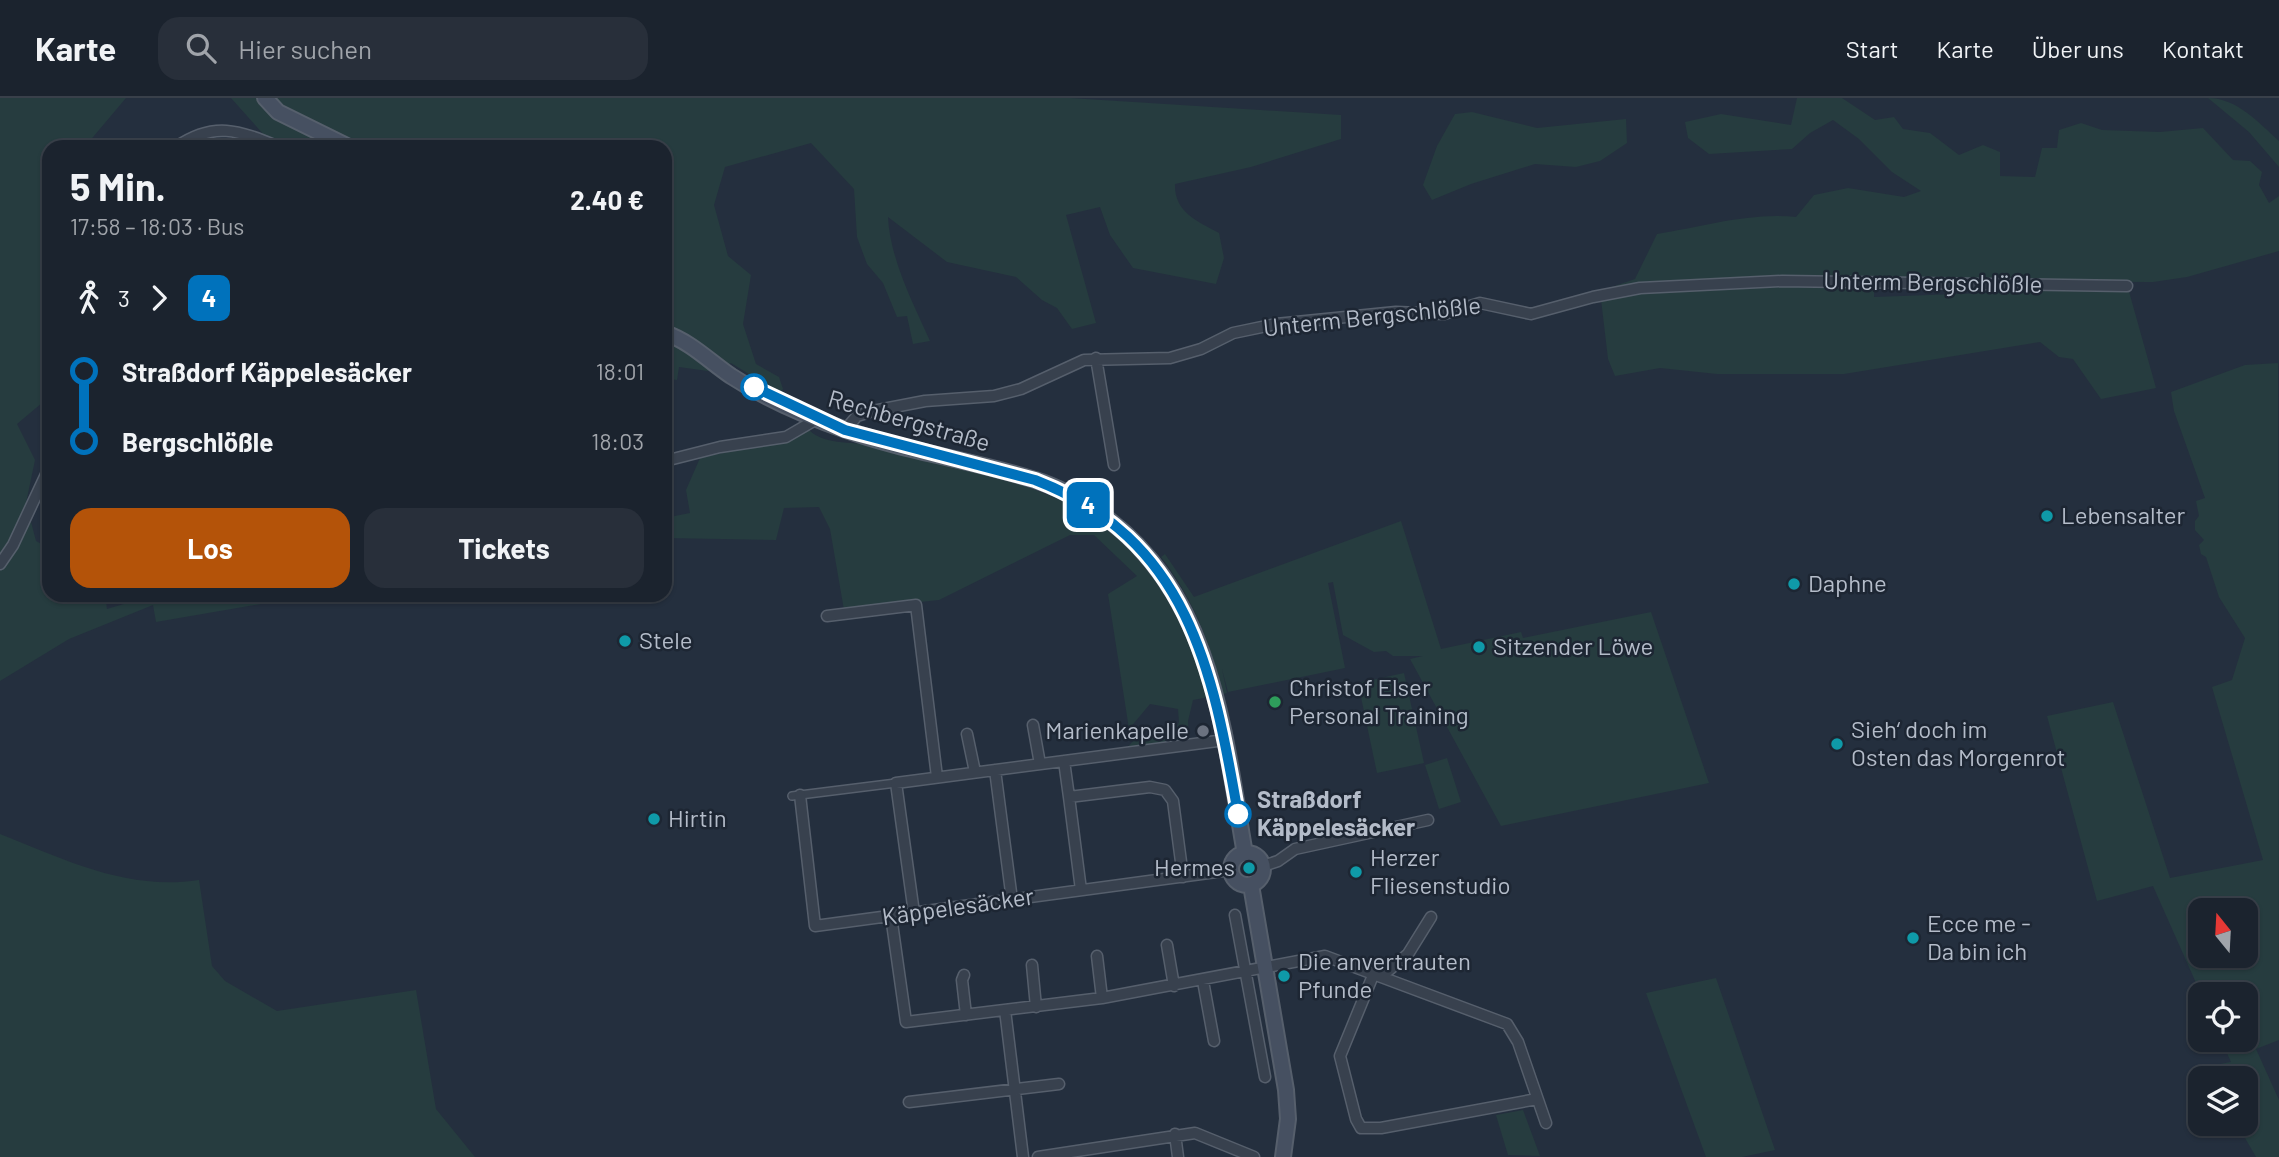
<!DOCTYPE html>
<html lang="de">
<meta charset="utf-8">
<style>
body{margin:0;font-family:Barlow,sans-serif;background:#282f3a;color:#f1f3f6;height:100vh;display:flex;flex-direction:column;font-size:26px;white-space:nowrap}
*{box-sizing:border-box;margin:0}
p{font-size:23px;color:#a0a4aa}
.icon{flex:none;width:38px;height:38px;fill:none;stroke:currentColor;stroke-width:2;stroke-linecap:round;stroke-linejoin:round}
.map{position:relative;flex:1;overflow:hidden}
.side{position:absolute;left:42px;top:42px;width:630px;height:462px;display:flex;flex-direction:column;background:#1b232e;border-radius:21px;box-shadow:0 2px 5px #0004,0 0 0 2px #39404a}
.side>*{flex:none}
.badge{padding:0 14px;border-radius:10px;font-size:24px;line-height:46px}
.needle{width:46px;rotate:342deg}
.controls{position:absolute;left:2188px;top:800px;display:grid;gap:14px}
.controls a{display:grid;place-items:center;width:70px;height:70px;border-radius:14px;background:#1b232e;box-shadow:0 2px 5px #0004,0 0 0 2px #39404a;font-size:35px}
.map>.badge{position:absolute;translate:-50% -50%;box-shadow:0 0 0 4px #fff}
.legs{display:flex;align-items:center;gap:10px;height:77px;padding:0 28px;font-size:23px}
.legs p{margin-inline-start:auto}
.head{display:flex;align-items:center;justify-content:space-between;height:119px;padding:0 28px}
h1{font-size:38px;font-weight:700;line-height:52px}
.primary-button{display:flex;gap:14px;margin-top:auto;padding:14px 28px}
.primary-button a{flex:1;height:80px;border-radius:21px;background:#b45309;color:#fff;font-size:28px;font-weight:700;line-height:80px;text-align:center}
.primary-button a+a{background:#282f3a;color:#f1f3f6}
ul{padding:0 28px;list-style:none}
li{display:flex;align-items:center;gap:24px;height:70px;font-size:26px}
li i{display:grid;place-items:center;width:10px;height:100%;margin:0 9px;background:currentColor}
li i::after{content:'';width:18px;height:18px;margin:-9px;border:5px solid;border-radius:50%;background:#1b232e}
li p{margin-inline-start:auto}
li:first-child i{background:linear-gradient(#0000 50%,currentColor 0)}
li:last-child i{background:linear-gradient(currentColor 50%,#0000 0)}
header{display:flex;align-items:center;gap:42px;box-sizing:border-box;height:98px;padding:0 35px;background:#1b232e;border-bottom:2px solid #39404a}
header strong{font-size:33px}
nav{display:flex;gap:38px;margin-inline-start:auto;font-size:24px}
.search{width:490px;height:63px;background:#282f3a;display:flex;align-items:center;gap:18px;box-sizing:border-box;padding:0 24px;border-radius:21px;color:#a0a4aa;font-size:26px}
.map>svg:first-child{display:block}
.green{fill:#263c3f;fill-rule:evenodd}
.lines{fill:none;stroke-linecap:round;stroke-linejoin:round}
.pedestrian-casing{stroke:#565f6c;stroke-width:10}
.minor-casing{stroke:#565f6c;stroke-width:13}
.secondary-casing{stroke:#565f6c;stroke-width:18}
.pedestrian{stroke:#38414e;stroke-width:7}
.minor{stroke:#38414e;stroke-width:10}
.secondary{stroke:#465061;stroke-width:14}
.line-1-casing{stroke:#fff;stroke-width:16}
.line-1{stroke:#0072bc;stroke-width:10}
.stop-1-dot{fill:#fff;stroke:#0072bc;stroke-width:3.5}
.culture-dot{fill:#0f9aa8;stroke:#1d2633;stroke-width:2.5}
.leisure-dot{fill:#2e9e5b;stroke:#1d2633;stroke-width:2.5}
.worship-dot{fill:#6b7280;stroke:#1d2633;stroke-width:2.5}
.labels{text-anchor:middle;stroke-width:5;stroke-linejoin:round;paint-order:stroke}
.street-label{font-size:24px;fill:#b4bcc9;stroke:#1d2633}
.poi-label{font-size:24px;fill:#b4bcc9;stroke:#1d2633;text-anchor:start}
.stop-label{font-size:24px;font-weight:bold;fill:#b4bcc9;stroke:#1d2633;text-anchor:start}
</style>
<header>
<strong>Karte</strong>
<div class="search"><svg class="icon" aria-label="search" viewBox="0 0 24 24"><circle cx="10" cy="10" r="6"/><path d="M15 15l6 6"/></svg>Hier suchen</div>
<nav><a>Start</a><a>Karte</a><a>Über uns</a><a>Kontakt</a></nav>
</header>
<div class="map">
<svg width="2279" height="1059" viewBox="0 0 2279 1059">
<rect width="100%" height="100%" fill="#242f3e"/>
<path class="green" d="M 0,0 L 126,0 L 88,45 L 92,49 L 49,49 L 49,299 L 17,326 L 35,362 L 26,405 L 36,443 L 49,450 L 49,497 L 105,497 L 107,511 L 154,497 L 313,497 L 156,524 L 153,507 L 69,541 L 0,583 Z
M 231,0 L 1070,0 L 1341,17 L 1341,41 L 1251,69 L 1175,86 C 1174,114 1197,123 1219,135 L 1224,160 L 1216,186 L 1133,170 L 1110,137 L 1100,109 L 1066,117 L 1096,225 L 1072,231 L 1057,210 L 1042,202 L 1016,179 L 947,164 L 888,119 C 890,161 913,205 930,243 L 913,246 L 907,218 L 897,219 L 883,185 L 867,166 L 857,139 L 854,91 L 811,45 L 725,69 L 714,107 L 728,158 L 751,177 L 743,226 L 756,266 L 779,279 L 783,291 L 780,295 L 731,265 L 715,274 L 679,269 L 677,282 L 665,280 L 665,49 L 290,49 L 264,37 Z
M 1797,0 L 1842,0 L 1875,22 L 1894,19 L 1903,31 L 1930,35 L 1959,57 L 1983,47 L 2000,54 L 2000,78 L 2035,79 L 2042,50 L 2057,50 L 2059,32 L 2081,25 L 2102,32 L 2160,34 L 2203,30 L 2233,62 L 2250,63 L 2262,74 L 2259,87 L 2269,105 L 2279,98 L 2279,153 L 2187,179 L 2153,184 L 1874,183 L 1874,199 L 2128,190 L 2156,290 L 2101,301 L 2073,261 L 2059,259 L 2040,244 L 1844,276 L 1717,276 L 1660,270 L 1615,278 L 1608,261 L 1600,193 L 1635,181 L 1657,136 C 1701,129 1751,114 1796,119 L 1814,97 L 1848,90 L 1904,99 L 1921,93 L 1892,74 L 1859,41 L 1833,22 L 1810,35 L 1792,51 L 1709,56 L 1688,40 L 1685,24 L 1721,16 L 1791,27 Z
M 2208,0 C 2237,0 2259,25 2279,43 L 2279,69 L 2249,34 Z
M 1472,14 L 1537,30 L 1626,21 L 1627,45 L 1600,63 L 1576,69 L 1535,66 L 1471,86 L 1432,102 L 1423,87 L 1437,48 L 1455,16 Z
M 2278,265 L 2279,942 L 2256,951 L 2279,1002 L 2279,1059 L 2256,1059 L 2237,1026 L 2245,1026 L 2245,980 L 2211,980 L 2204,969 L 2231,964 L 2221,942 L 2245,942 L 2245,896 L 2201,896 L 2153,788 L 2097,803 L 2047,618 L 2113,604 L 2170,780 L 2263,762 L 2212,589 L 2232,582 L 2245,540 L 2219,499 L 2206,459 L 2201,456 L 2199,447 L 2204,442 L 2195,432 L 2195,423 L 2199,418 L 2196,403 L 2205,400 L 2174,313 L 2171,294 L 2245,267 ZM 2245,812 L 2245,858 L 2200,858 L 2200,812 Z
M 809,332 C 826,349 857,342 879,349 C 992,381 1105,388 1170,501 C 1177,513 1186,525 1191,538 C 1199,557 1203,579 1209,599 L 1193,602 L 1188,623 L 1189,644 L 1123,654 L 1134,642 L 1175,633 L 1179,624 L 1178,611 L 1150,606 L 1129,631 L 1108,496 L 1137,478 L 1094,437 L 1070,437 L 939,502 L 844,512 L 830,431 L 819,409 L 784,410 L 776,442 L 665,440 L 665,420 L 690,415 L 686,392 L 700,360 L 778,343 Z
M 1401,423 L 1441,551 L 1521,534 L 1523,540 L 1651,514 L 1709,685 L 1501,728 L 1410,561 L 1423,558 L 1393,558 L 1386,553 L 1374,554 L 1343,537 L 1333,484 L 1328,485 L 1345,570 L 1228,594 L 1222,571 L 1227,595 L 1223,596 C 1211,547 1193,500 1161,459 L 1165,456 L 1194,499 Z
M 1404,575 L 1424,665 L 1377,675 L 1358,585 Z
M 1447,660 L 1461,704 L 1439,711 L 1425,667 Z
M 0,736 C 66,762 127,793 199,782 L 212,868 L 225,883 L 277,913 L 416,892 L 436,1011 L 475,1059 L 0,1059 Z
M 1716,880 L 1775,1052 L 1742,1059 L 1706,1059 L 1646,895 Z
M 1523,1012 L 1540,1058 L 1508,1057 L 1496,1017 Z"/>
<g class="lines">
<defs>
<path id="pedestrian" d="M 792,698 L 896,685"/>
<path id="minor" d="M 176,49 C 214,23 238,32 279,49
M 1096,260 L 1114,367
M 845,332 L 857,318 L 873,313 L 925,303 L 994,298 L 1021,291 L 1084,262 L 1170,260 L 1201,251 L 1233,235 L 1276,226 L 1396,214 L 1444,216 L 1480,205 L 1531,216 L 1593,199 L 1640,190 L 1782,183 L 2127,188
M 665,363 L 720,349 L 786,339 L 817,321
M 0,466 L 13,447 L 49,370
M 827,518 L 916,507 L 937,679
M 1033,627 L 1040,666
M 967,636 L 975,674
M 1064,663 L 1069,699
M 995,672 L 1012,802
M 800,697 L 815,828 L 1231,772
M 1263,768 L 1278,763 L 1295,751 L 1428,722
M 1081,792 L 1069,699 L 1150,689 L 1165,692 L 1173,703 L 1183,779
M 914,815 L 896,685 L 1225,642
M 1235,817 L 1265,979
M 891,818 L 906,924 L 1102,900 L 1325,858 L 1507,926 L 1518,944 L 1546,1025
M 1167,847 L 1174,888
M 1097,858 L 1102,900
M 1032,867 L 1036,909
M 1374,875 L 1340,958 L 1356,1021 L 1361,1030 L 1381,1030 L 1537,1001
M 964,877 L 962,882 L 966,917
M 1382,878 L 1408,856 L 1431,819
M 1203,883 L 1214,943
M 1005,912 L 1023,1059
M 909,1004 L 1059,986
M 1175,1036 L 1178,1059
M 1038,1059 L 1195,1035 L 1254,1059"/>
<path id="secondary" d="M 265,0 L 278,14 L 349,49
M 665,235 C 691,244 709,263 731,278 C 765,300 808,319 846,332 C 907,354 973,362 1035,382 C 1062,390 1086,405 1109,422 C 1213,501 1224,636 1245,756
M1231 771a16 16 0 1 1 32 0a16 16 0 1 1-32 0Z
M 1251,787 L 1286,992 L 1288,1021 L 1283,1059"/>
</defs>
<use href="#pedestrian" class="pedestrian-casing"/>
<use href="#minor" class="minor-casing"/>
<use href="#secondary" class="secondary-casing"/>
<use href="#pedestrian" class="pedestrian"/>
<use href="#minor" class="minor"/>
<use href="#secondary" class="secondary"/>
</g>
<g class="lines">
<defs>
<path id="line-1" d="M 754,289 L 845,332 L 1035,382 C 1188,441 1213,571 1238,716"/>
</defs>
<use href="#line-1" class="line-1-casing"/>
<use href="#line-1" class="line-1"/>
</g>
<g class="stop-1-dot">
<circle cx="754" cy="289" r="12"/>
<circle cx="1238" cy="716" r="12"/>
</g>
<g class="culture-dot">
<circle cx="2047" cy="418" r="7"/>
<circle cx="1794" cy="486" r="7"/>
<circle cx="625" cy="543" r="7"/>
<circle cx="1479" cy="549" r="7"/>
<circle cx="1837" cy="646" r="7"/>
<circle cx="654" cy="721" r="7"/>
<circle cx="1249" cy="770" r="7"/>
<circle cx="1356" cy="774" r="7"/>
<circle cx="1913" cy="840" r="7"/>
<circle cx="1284" cy="878" r="7"/>
</g>
<circle class="leisure-dot" cx="1275" cy="604" r="7"/>
<circle class="worship-dot" cx="1203" cy="633" r="7"/>
<g class="labels">
<g class="street-label">
<text transform="translate(1933 185) rotate(1)" y="8">Unterm Bergschlößle</text>
<text transform="translate(1372 219) rotate(-6)" y="8">Unterm Bergschlößle</text>
<text transform="translate(909 323) rotate(16)" y="8">Rechbergstraße</text>
<text transform="translate(958 809) rotate(-8)" y="8">Käppelesäcker</text>
</g>
<g class="poi-label">
<text x="2061" y="426">Lebensalter</text>
<text x="1808" y="494">Daphne</text>
<text x="639" y="551">Stele</text>
<text x="1493" y="557">Sitzender Löwe</text>
<text x="1289" y="598">Christof Elser<tspan x="1289" dy="28">Personal Training</tspan></text>
<text x="1851" y="640">Sieh‘ doch im<tspan x="1851" dy="28">Osten das Morgenrot</tspan></text>
<text x="1189" y="641" text-anchor="end">Marienkapelle</text>
<text x="668" y="729">Hirtin</text>
<text x="1370" y="768">Herzer<tspan x="1370" dy="28">Fliesenstudio</tspan></text>
<text x="1235" y="778" text-anchor="end">Hermes</text>
<text x="1927" y="834">Ecce me -<tspan x="1927" dy="28">Da bin ich</tspan></text>
<text x="1298" y="872">Die anvertrauten<tspan x="1298" dy="28">Pfunde</tspan></text>
</g>
<g class="stop-label">
<text x="1257" y="710">Straßdorf<tspan x="1257" dy="28">Käppelesäcker</tspan></text>
</g>
</g>
</svg>
<div class="controls">
<a><svg class="needle" viewBox="-14 -14 28 28"><path d="M0-13l5 13h-10z" fill="#e53935"/><path d="M0 13l5-13h-10z" fill="#a0a4aa"/></svg></a>
<a><svg class="icon" aria-label="locate" viewBox="0 0 24 24"><circle cx="12" cy="12" r="6"/><path d="M12 2v4M12 18v4M2 12h4M18 12h4"/></svg></a>
<a><svg class="icon" aria-label="layers" viewBox="0 0 24 24"><path d="M12 4l9 5-9 5-9-5zM3 14l9 5 9-5"/></svg></a>
</div>
<b class="badge" style="left:1088px;top:407px;background:#0072bc;color:#fff">4</b>
<section class="side">
<div class="head"><div><h1>5 Min.</h1><p>17:58 – 18:03 · Bus</p></div><b>2.40 €</b></div>
<div class="legs"><svg class="icon" aria-label="walk" viewBox="0 0 24 24"><circle cx="13" cy="4" r="2"/><path d="M13 8l-2 6 4 7M11 14l-3 7M7 12l3-4h3l4 4"/></svg>3<svg class="icon" aria-label="forward" viewBox="0 0 24 24"><path d="M9 5l7 7-7 7"/></svg><b class="badge" style="background:#0072bc;color:#fff">4</b></div>
<ul>
<li><i style="color:#0072bc"></i><b>Straßdorf Käppelesäcker</b><p>18:01</p></li>
<li><i style="color:#0072bc"></i><b>Bergschlößle</b><p>18:03</p></li>
</ul>
<div class="primary-button"><a>Los</a><a>Tickets</a></div>
</section>
</div>
